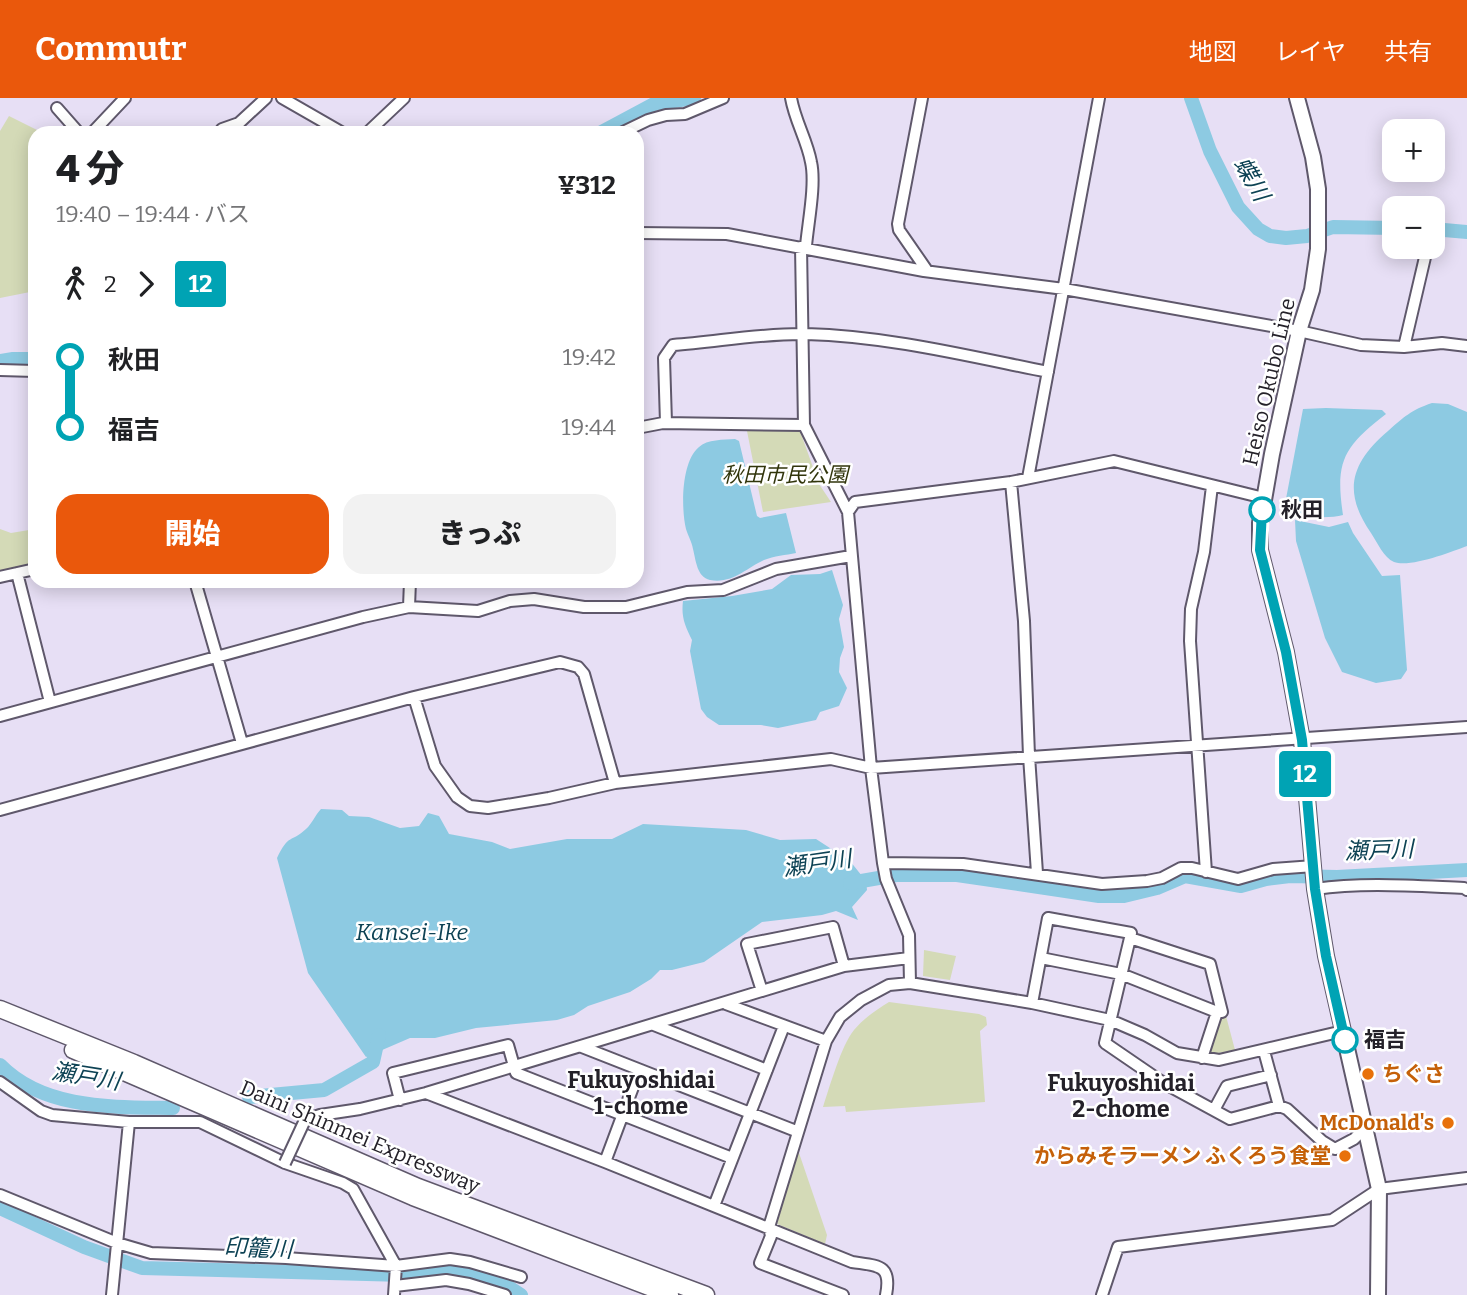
<!DOCTYPE html>
<html lang="ja">
<meta charset="utf-8">
<style>
body{margin:0;font-family:Bitter,"Noto Sans JP",serif;background:#f2f2f2;color:#202124;height:100vh;display:flex;flex-direction:column;font-size:26px;white-space:nowrap}
*{box-sizing:border-box;margin:0}
p{font-size:23px;color:#757577}
.icon{flex:none;width:38px;height:38px;fill:none;stroke:currentColor;stroke-width:2;stroke-linecap:round;stroke-linejoin:round}
.map{position:relative;flex:1;overflow:hidden}
.side{position:absolute;left:28px;top:28px;width:616px;height:462px;display:flex;flex-direction:column;background:#fff;border-radius:21px;box-shadow:0 4px 18px #0003}
.side>*{flex:none}
.badge{padding:0 14px;border-radius:5px;font-size:24px;line-height:46px}
.controls{position:absolute;left:1382px;top:21px;display:grid;gap:14px}
.controls a{display:grid;place-items:center;width:63px;height:63px;border-radius:14px;background:#fff;box-shadow:0 4px 18px #0003;font-size:35px}
.map>.badge{position:absolute;translate:-50% -50%;box-shadow:0 0 0 4px #fff}
.legs{display:flex;align-items:center;gap:10px;height:77px;padding:0 28px;font-size:23px}
.legs p{margin-inline-start:auto}
.summary{display:flex;align-items:center;justify-content:space-between;height:119px;padding:0 28px}
h1{font-size:38px;font-weight:800;line-height:52px}
.primary-button{display:flex;gap:14px;margin-top:auto;padding:14px 28px}
.primary-button a{flex:1;height:80px;border-radius:21px;background:#ea580c;color:#fff;font-size:28px;font-weight:800;line-height:80px;text-align:center}
.primary-button a+a{background:#f2f2f2;color:#202124}
ul{padding:0 28px;list-style:none}
li{display:flex;align-items:center;gap:24px;height:70px;font-size:26px}
li i{display:grid;place-items:center;width:10px;height:100%;margin:0 9px;background:currentColor}
li i::after{content:'';width:18px;height:18px;margin:-9px;border:5px solid;border-radius:50%;background:#fff}
li p{margin-inline-start:auto}
li:first-child i{background:linear-gradient(#0000 50%,currentColor 0)}
li:last-child i{background:linear-gradient(currentColor 50%,#0000 0)}
header{display:flex;align-items:center;gap:42px;box-sizing:border-box;height:98px;padding:0 35px;background:#ea580c;color:#fff}
header strong{font-size:33px}
nav{display:flex;gap:38px;margin-inline-start:auto;font-size:24px}
.map>svg:first-child{display:block}
.green{fill:#d4dab7}
.water{fill:#8dcae2}
.lines{fill:none;stroke-linecap:round;stroke-linejoin:round}
.river{stroke:#8dcae2;stroke-width:14}
.minor-casing{stroke:#5f586b;stroke-width:14}
.major-casing{stroke:#5f586b;stroke-width:18}
.highway-casing{stroke:#5f586b;stroke-width:19}
.minor{stroke:#fff;stroke-width:10}
.major{stroke:#fff;stroke-width:14}
.highway{stroke:#fff;stroke-width:16}
.minor-bridge-casing{stroke:#5f586b;stroke-width:14;stroke-linecap:butt}
.minor-bridge{stroke:#fff;stroke-width:10}
.line-1-casing{stroke:#fff;stroke-width:16}
.line-1{stroke:#00a3b4;stroke-width:10}
.stop-1-dot{fill:#fff;stroke:#00a3b4;stroke-width:3.5}
.food-dot{fill:#e8710a;stroke:#fff;stroke-width:2.5}
.labels{text-anchor:middle;stroke-width:5;stroke-linejoin:round;paint-order:stroke}
.street-label{font-size:21px;fill:#242129;stroke:#fff}
.park-label{font-size:21px;font-style:italic;fill:#31350b;stroke:#fff}
.stop-label{font-size:21px;font-weight:bold;fill:#242129;stroke:#fff;text-anchor:start}
.food-label{font-size:21px;font-weight:bold;fill:#c56008;stroke:#fff;text-anchor:end}
.water-label{font-size:23px;font-style:italic;fill:#0d4254;stroke:#fff}
.neighbourhood-label{font-size:23px;font-weight:bold;fill:#242129;stroke:#fff}
</style>
<header>
<strong>Commutr</strong>
<nav><a>地図</a><a>レイヤ</a><a>共有</a></nav>
</header>
<div class="map">
<svg width="1467" height="1197" viewBox="0 0 1467 1197">
<rect width="100%" height="100%" fill="#e7dff5"/>
<path class="green" d="M 9,18 L 43,35 L 35,35 L 35,178 L 30,194 L 0,200 L 0,33 Z
M 747,333 L 800,333 L 819,386 L 831,404 L 763,414 Z
M 0,431 L 11,435 L 35,431 L 35,465 L 0,474 Z
M 924,852 L 956,858 L 950,882 L 923,878 Z
M 889,904 L 979,916 L 986,919 L 987,927 L 980,933 L 985,1004 L 846,1014 L 845,1008 L 823,1009 C 830,988 841,948 854,932 C 864,920 876,912 889,904 Z
M 1226,918 L 1235,952 L 1212,956 L 1210,953 L 1218,919 Z
M 798,1052 L 827,1137 L 825,1146 L 777,1126 Z"/>
<path class="water" d="M 1432,305 L 1448,306 L 1467,314 L 1467,448 C 1451,454 1410,470 1394,464 C 1384,460 1377,444 1371,435 C 1342,393 1351,365 1388,333 C 1404,319 1411,312 1432,305 Z
M 1326,310 L 1382,312 L 1386,316 C 1343,349 1335,364 1343,417 C 1327,421 1296,421 1285,406 L 1303,311 Z
M 735,341 L 739,343 L 757,418 L 760,420 L 786,415 L 796,455 C 786,457 774,458 764,462 C 746,470 733,486 710,482 C 697,479 696,463 693,451 C 692,444 688,438 686,431 C 681,410 681,364 699,349 C 707,341 724,342 735,341 Z
M 1295,422 L 1329,429 L 1348,424 L 1353,435 L 1382,478 L 1400,477 L 1407,572 L 1401,581 L 1376,585 L 1342,574 L 1325,540 L 1296,443 Z
M 832,472 L 843,507 L 839,521 L 844,549 L 840,560 L 839,574 L 847,590 L 839,608 L 820,614 L 816,622 L 778,630 L 761,627 L 719,627 L 707,619 L 701,611 L 690,553 L 692,542 C 685,528 681,519 683,503 L 732,498 L 772,491 L 791,477 L 820,476 Z
M 321,711 L 342,712 L 349,718 L 369,719 L 400,730 L 419,728 L 428,715 L 439,718 L 449,736 L 492,744 L 510,751 L 567,741 L 612,741 L 643,726 L 746,732 L 780,742 L 816,741 L 850,763 L 866,783 L 867,792 L 852,809 L 858,822 L 836,813 L 822,817 L 762,824 L 704,864 L 672,872 L 660,872 L 651,881 L 630,894 L 588,908 L 574,917 L 557,922 L 476,930 L 435,940 L 410,940 L 366,959 L 308,875 L 277,760 C 289,735 291,745 306,731 C 312,726 315,717 321,711 Z"/>
<g class="lines">
<path class="river" d="M 1191,0 L 1210,53 L 1238,109 L 1258,131 L 1270,138 L 1286,140 L 1307,138 L 1333,129 L 1395,130
M 600,35 L 654,6 L 694,0
M 1433,131 L 1467,134
M 0,263 L 13,261 L 35,261
M 850,785 L 896,777 L 957,777 L 1099,798 L 1124,798 L 1157,790 L 1185,778 L 1241,788 L 1266,781 L 1290,778 L 1337,779 L 1467,772
M 0,967 C 44,1012 114,1009 173,1010
M 249,999 L 324,992 L 373,964 L 379,937
M 0,1110 L 84,1149 L 142,1170 L 404,1177 L 460,1174 L 501,1184 L 521,1197"/>
<defs>
<path id="minor" d="M 282,0 L 343,35
M 791,0 C 795,23 807,42 811,64 C 816,86 808,125 806,148 L 801,149 L 804,327 L 848,414 L 871,670 L 883,765 L 886,781 L 909,837 L 910,885
M 922,0 L 898,126 L 899,132 L 926,171
M 57,10 L 79,35
M 92,35 L 125,0
M 219,35 L 222,31 L 239,25 L 266,0
M 367,35 L 404,0
M 621,35 L 648,22 L 666,17 L 685,16 L 723,0
M 637,135 L 727,136 L 924,173 L 1064,191 L 1299,233 L 1361,247 L 1404,249 L 1442,245 L 1467,248
M 1404,249 L 1426,155
M 0,272 L 35,273
M 666,325 L 664,260 L 673,247 C 716,244 763,235 806,236 C 887,238 968,258 1048,274
M 637,330 L 663,325 L 804,327
M 1028,380 L 1099,0
M 1011,384 L 1024,523 L 1029,658 L 1037,775
M 848,414 L 855,404 L 1011,384 L 1114,363 L 1264,400
M 17,475 L 50,604
M 0,479 L 35,471
M 195,483 L 242,645
M 409,509 L 410,483
M 414,599 L 435,668 L 457,699 L 470,708 L 488,710 L 549,700 L 615,685 L 831,661 L 871,670 L 1467,629
M 0,618 L 363,519 L 409,509 L 478,513 L 510,503 L 534,501 L 584,509 L 626,509 L 687,494 L 723,492 L 776,471 L 851,458
M 0,712 L 414,599 L 560,564 L 578,569 L 584,576 L 615,685
M 883,765 L 963,766 L 1102,786 L 1147,783 L 1162,780 L 1181,770 L 1192,770 L 1238,781 L 1273,771 L 1314,768
M 1206,774 L 1190,543 L 1191,511 L 1204,454 L 1212,388
M 1315,791 C 1363,784 1415,788 1464,790 L 1467,792
M 1130,840 L 1105,945 L 1162,984 L 1230,1021 L 1279,1008 L 1287,1011 L 1322,1043 L 1335,1051 L 1354,1041 L 1365,1030
M 1041,860 L 1121,876 L 1217,914
M 762,893 L 747,846 L 833,829 L 844,868
M 1032,905 L 1048,820 L 1131,835 L 1130,840 L 1210,866 L 1222,914 L 1217,914 L 1202,960
M 726,906 L 826,943
M 654,927 L 767,972
M 582,949 L 796,1033
M 1264,953 L 1279,1008
M 0,984 L 41,1013 L 52,1017 L 129,1024
M 426,995 L 605,1064 L 852,1164 C 878,1168 892,1166 886,1197
M 400,1002 L 393,975 L 508,947 L 516,975 L 732,1060
M 1214,1012 L 1227,988 L 1271,977
M 305,1022 L 320,1017 L 360,1011 L 426,995 L 844,868 L 909,860
M 605,1064 L 639,973
M 0,1097 L 117,1145 L 151,1155 L 286,1160 L 396,1168 L 450,1161 L 470,1164 L 521,1179
M 714,1108 L 784,928
M 395,1188 L 446,1182 L 469,1186 L 505,1197
M 112,1197 L 129,1024 L 200,1024 L 285,1065 L 343,1085 L 353,1091 L 396,1168 L 394,1197
M 843,1197 L 760,1165 L 771,1138 L 769,1129 L 826,943 L 840,919 L 861,902 L 889,887 L 910,885 L 1032,905 L 1110,922 L 1145,937 L 1177,955 L 1219,962 L 1343,933
M 1102,1197 L 1118,1149 L 1332,1122 L 1379,1091 L 1467,1080"/>
<path id="major" d="M 1297,0 L 1313,59 L 1318,91 L 1318,151 L 1312,192 L 1299,233 L 1272,356 L 1260,425 L 1260,452 L 1286,554 L 1302,642 L 1315,791 L 1326,858 L 1379,1091 L 1378,1197"/>
<path id="highway" d="M 0,911 L 134,965 L 418,1089 L 706,1197
M 73,952 L 413,1099 L 670,1197"/>
</defs>
<use href="#minor" class="minor-casing"/>
<use href="#major" class="major-casing"/>
<use href="#highway" class="highway-casing"/>
<use href="#minor" class="minor"/>
<use href="#major" class="major"/>
<use href="#highway" class="highway"/>
<defs>
<path id="minor-bridge" d="M 285,1065 L 305,1022"/>
</defs>
<use href="#minor-bridge" class="minor-bridge-casing"/>
<use href="#minor-bridge" class="minor-bridge"/>
</g>
<g class="lines">
<defs>
<path id="line-1" d="M 1262,412 L 1260,452 L 1286,554 L 1302,642 L 1315,791 L 1326,858 L 1345,942"/>
</defs>
<use href="#line-1" class="line-1-casing"/>
<use href="#line-1" class="line-1"/>
</g>
<g class="stop-1-dot">
<circle cx="1262" cy="412" r="12"/>
<circle cx="1345" cy="942" r="12"/>
</g>
<g class="food-dot">
<circle cx="1368" cy="976" r="7"/>
<circle cx="1448" cy="1025" r="7"/>
<circle cx="1345" cy="1058" r="7"/>
</g>
<g class="labels">
<g class="street-label">
<text transform="translate(1269 284) rotate(-77)" y="7">Heiso Okubo Line</text>
<text transform="translate(360 1039) rotate(23)" y="7">Daini Shinmei Expressway</text>
</g>
<g class="park-label">
<text x="785" y="384">秋田市民公園</text>
</g>
<g class="stop-label">
<text x="1281" y="419">秋田</text>
<text x="1364" y="949">福吉</text>
</g>
<g class="food-label">
<text x="1382" y="983" text-anchor="start">ちぐさ</text>
<text x="1434" y="1032">McDonald's</text>
<text x="1331" y="1065">からみそラーメン ふくろう食堂</text>
</g>
<g class="water-label">
<text transform="translate(1252 81) rotate(60)" y="8">蝶川</text>
<text transform="translate(1379 752) rotate(-2)" y="8">瀬戸川</text>
<text transform="translate(817 765) rotate(-8)" y="8">瀬戸川</text>
<text x="412" y="842">Kansei-Ike</text>
<text transform="translate(86 978) rotate(9)" y="8">瀬戸川</text>
<text transform="translate(258 1150) rotate(2)" y="8">印籠川</text>
</g>
<g class="neighbourhood-label">
<text x="641" y="990">Fukuyoshidai<tspan x="641" dy="26">1-chome</tspan></text>
<text x="1121" y="993">Fukuyoshidai<tspan x="1121" dy="26">2-chome</tspan></text>
</g>
</g>
</svg>
<div class="controls">
<a>+</a>
<a>−</a>
</div>
<b class="badge" style="left:1305px;top:676px;background:#00a3b4;color:#fff">12</b>
<section class="side">
<div class="summary"><div><h1>4 分</h1><p>19:40 – 19:44 · バス</p></div><b>¥312</b></div>
<div class="legs"><svg class="icon" aria-label="walk" viewBox="0 0 24 24"><circle cx="13" cy="4" r="2"/><path d="M13 8l-2 6 4 7M11 14l-3 7M7 12l3-4h3l4 4"/></svg>2<svg class="icon" aria-label="forward" viewBox="0 0 24 24"><path d="M9 5l7 7-7 7"/></svg><b class="badge" style="background:#00a3b4;color:#fff">12</b></div>
<ul>
<li><i style="color:#00a3b4"></i><b>秋田</b><p>19:42</p></li>
<li><i style="color:#00a3b4"></i><b>福吉</b><p>19:44</p></li>
</ul>
<div class="primary-button"><a>開始</a><a>きっぷ</a></div>
</section>
</div>
